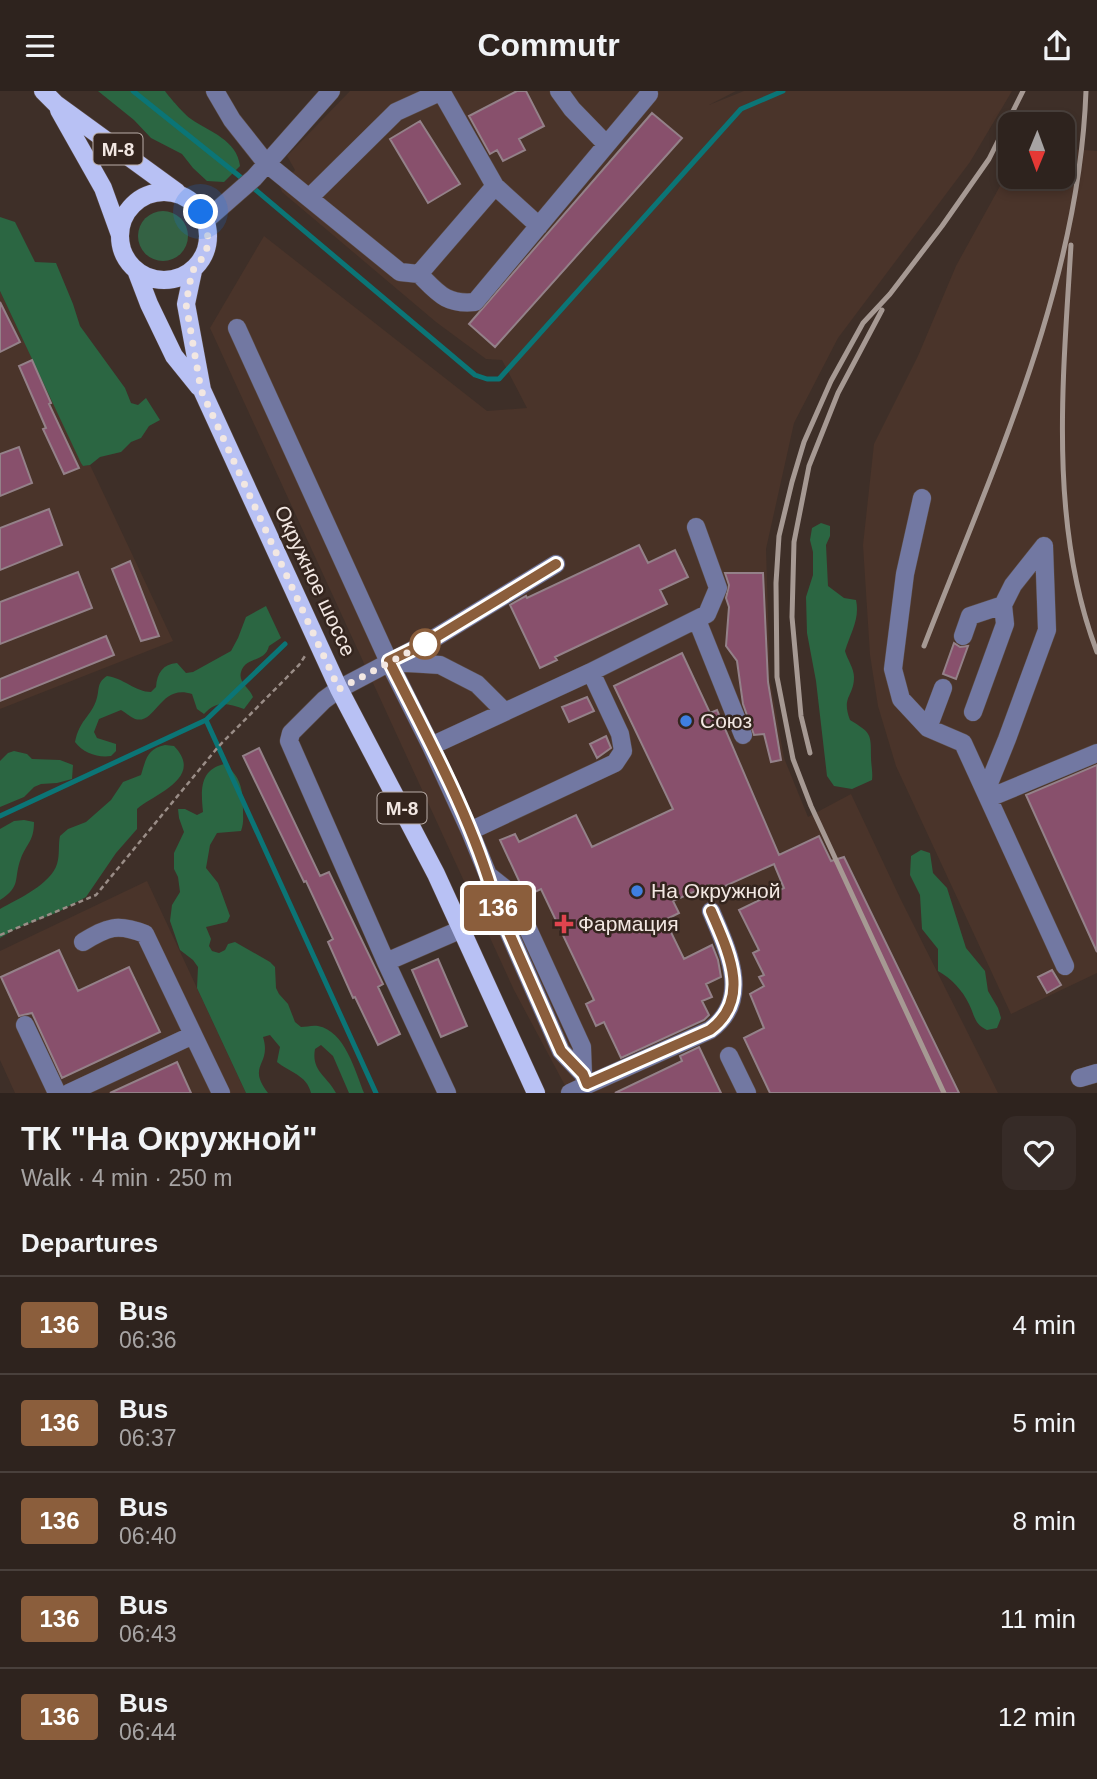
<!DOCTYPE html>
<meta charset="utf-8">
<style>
body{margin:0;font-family:Arial,sans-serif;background:#362b27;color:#f1f3f6;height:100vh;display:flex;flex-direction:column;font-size:26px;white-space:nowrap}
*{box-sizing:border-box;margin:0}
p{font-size:23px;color:#a7a4a4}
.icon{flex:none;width:38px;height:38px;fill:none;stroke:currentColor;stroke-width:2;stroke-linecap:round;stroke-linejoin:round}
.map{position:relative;height:1002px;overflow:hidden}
.drawer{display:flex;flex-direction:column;background:#2e231e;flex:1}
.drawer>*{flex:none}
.badge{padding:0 14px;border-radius:5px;font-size:24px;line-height:46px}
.needle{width:46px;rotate:181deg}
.controls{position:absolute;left:998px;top:21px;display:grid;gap:14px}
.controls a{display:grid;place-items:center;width:77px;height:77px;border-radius:14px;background:#2e231e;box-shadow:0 4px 10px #0003,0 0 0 2px #49403c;font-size:35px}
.you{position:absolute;width:35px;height:35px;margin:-18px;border:5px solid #fff;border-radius:50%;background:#1a73e8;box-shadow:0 0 0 10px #1a73e833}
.map>.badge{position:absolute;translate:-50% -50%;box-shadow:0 0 0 4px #fff}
h2{padding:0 21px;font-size:26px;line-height:63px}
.round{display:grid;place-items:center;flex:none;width:74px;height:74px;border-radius:14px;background:#362b27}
.headline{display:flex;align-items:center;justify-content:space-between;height:119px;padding:0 21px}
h1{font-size:33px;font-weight:700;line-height:52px}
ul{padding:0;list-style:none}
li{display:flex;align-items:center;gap:21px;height:98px;padding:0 21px;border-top:2px solid #49403c}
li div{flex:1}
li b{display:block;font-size:26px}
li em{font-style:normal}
li .badge{min-width:77px;font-weight:700;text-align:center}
header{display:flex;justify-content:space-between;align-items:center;height:91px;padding:0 21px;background:#2e231e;font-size:32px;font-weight:700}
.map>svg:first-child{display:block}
.built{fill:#4a342a}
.green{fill:#346244}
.forest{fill:#2b6642}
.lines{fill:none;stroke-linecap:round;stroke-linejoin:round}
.stream{stroke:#0b7576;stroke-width:5}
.building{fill:#88506c;stroke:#948189;stroke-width:2}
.minor-casing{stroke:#5b4c46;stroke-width:19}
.major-casing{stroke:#5b4c46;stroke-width:19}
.path{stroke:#9a8d87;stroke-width:2.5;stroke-dasharray:5 3.5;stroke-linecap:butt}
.minor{stroke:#7278a2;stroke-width:18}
.major{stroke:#b8c1f4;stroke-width:18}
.rail{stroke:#a69993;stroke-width:5}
.line-casing{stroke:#fff;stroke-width:16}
.line{stroke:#8b5e3c;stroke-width:10}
.walk{stroke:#f2e7e2;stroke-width:7;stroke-dasharray:0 12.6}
.stop-dot{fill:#fff;stroke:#8b5e3c;stroke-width:3.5}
.shop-dot{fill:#3f7fe0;stroke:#34251e;stroke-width:2.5}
.health-dot{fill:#e0444e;stroke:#34251e;stroke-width:2.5}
.labels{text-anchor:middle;stroke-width:5;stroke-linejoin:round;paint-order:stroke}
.shield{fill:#34251e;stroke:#b9ada7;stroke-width:2}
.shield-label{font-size:19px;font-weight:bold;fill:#f2e7e2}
.street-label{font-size:21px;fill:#f2e7e2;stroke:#34251e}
.poi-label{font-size:21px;fill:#f2e7e2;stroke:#34251e;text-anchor:start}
</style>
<header><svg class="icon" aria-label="menu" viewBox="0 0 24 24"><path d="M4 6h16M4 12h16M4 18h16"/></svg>Commutr<svg class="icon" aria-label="share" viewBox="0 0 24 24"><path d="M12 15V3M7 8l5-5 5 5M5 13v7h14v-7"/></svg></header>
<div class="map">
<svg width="1097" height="1002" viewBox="0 0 1097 1002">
<rect width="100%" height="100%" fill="#3e2f28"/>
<path class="built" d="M 350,0 L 736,0 L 709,14 L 744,0 L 1012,0 L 970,71 L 838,247 L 794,332 L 766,458 L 770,588 L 784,667 L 808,726 L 851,703 L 900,807 L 998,1002 L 569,1002 L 514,899 L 210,237 L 264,145 L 487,320 L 527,317 L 502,269 L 486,268 L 436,231 L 282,101 L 280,96 L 295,79 L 287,65 Z
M 1062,57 L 1097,60 L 1097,882 L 1011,923 L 896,675 L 878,615 L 870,564 L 863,454 L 874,353 L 918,265 L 956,175 L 1010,77 L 1010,86 L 1062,86 Z
M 0,200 L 80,368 L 83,375 L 90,374 L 173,550 L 0,618 Z
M 147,790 L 246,1002 L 15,1002 L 0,969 L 0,860 Z"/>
<path class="green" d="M138 145a25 25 0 1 1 50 0a25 25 0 1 1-50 0Z"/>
<path class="forest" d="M 98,0 L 165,0 C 169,6 185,24 191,28 C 210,41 237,49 240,75 L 224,91 L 207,90 L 193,77 L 182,63 L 151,47 L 134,29 Z
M 0,126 L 15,131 L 35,171 L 56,172 L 73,213 L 80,235 L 125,297 L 131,312 L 138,314 L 146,307 L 160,329 L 149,335 L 141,347 L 131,351 L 121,361 L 100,366 L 90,374 L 83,375 L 81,372 L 0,200 Z
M 821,432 L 830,435 L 830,445 L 826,454 L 828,495 L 844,507 L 856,509 C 860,528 851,541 845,560 C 847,568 854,577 854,586 C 854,606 841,605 850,629 C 871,642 871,642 871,666 C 871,674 873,681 872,689 L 852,698 L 834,695 L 827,685 L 816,590 L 807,542 L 806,506 L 813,484 L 813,461 L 810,449 L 812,437 Z
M 266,515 L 281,547 L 269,555 C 265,572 246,565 241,581 C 238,592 250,597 253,606 L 244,618 C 227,612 217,609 204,623 L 197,618 L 192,603 C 160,592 156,634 135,628 C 130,626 125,621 121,619 L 99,628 L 94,641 L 97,647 L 116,653 L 116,660 L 111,665 C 98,667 83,662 75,651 C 80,628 89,628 96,610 C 100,599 96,592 107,585 C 123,587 136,601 151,601 L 156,596 C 157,582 163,573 177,572 L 186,582 L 193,581 L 231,560 L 238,547 L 246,526 Z
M 165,654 L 174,655 C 205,687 154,703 137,718 L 137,738 L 116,762 L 86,806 L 58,821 L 17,837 L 0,847 L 0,818 C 18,808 51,793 57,773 C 60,764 58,754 60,745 L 68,738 L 86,731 L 111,709 L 123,691 L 141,684 C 146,668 147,658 165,654 Z
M 14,660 L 27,663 L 32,668 L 60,669 L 73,674 L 72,688 L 57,692 L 41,693 L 34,696 L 24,706 L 0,716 L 0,670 L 8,662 Z
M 224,673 C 241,685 243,699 243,718 C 243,727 244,732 241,740 L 217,742 L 210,754 L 206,777 L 218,792 L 230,825 L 227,831 L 206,836 L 211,848 L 209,855 L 212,860 L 219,862 L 225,859 L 228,853 L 235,851 L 270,871 L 275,876 L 276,897 L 279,903 L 288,913 L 295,931 L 301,936 C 306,936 312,934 318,935 C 345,940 355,980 364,1002 L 349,1002 L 333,965 L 321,954 L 315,958 C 311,980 327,985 336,1002 L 311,1002 C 307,984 289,981 277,971 L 280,956 L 270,944 L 263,946 C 272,975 246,973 268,1002 L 246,1002 L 197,897 L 198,876 L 193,869 L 180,859 L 170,830 L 172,814 L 180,801 L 178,786 L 174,778 L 174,762 L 184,741 L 179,727 L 178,718 L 185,718 L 197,724 L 203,721 C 201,700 199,679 224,673 Z
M 24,729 L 34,731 C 34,750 27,752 21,767 C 13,788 22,795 0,809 L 0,738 L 14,730 Z
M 921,759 L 930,762 L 933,782 L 947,797 L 966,857 L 985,880 L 988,900 L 998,917 L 1001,927 L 997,937 L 987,939 C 974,933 975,925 969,913 C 963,900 951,887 938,880 L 938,858 L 922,838 L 920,804 L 910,784 L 911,765 Z"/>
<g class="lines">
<path class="stream" d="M 133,0 L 238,84 L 475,284 L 487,288 L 499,288 L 741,18 L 783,0
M 206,629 L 376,1002
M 0,725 L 206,629 L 285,553"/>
</g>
<path class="building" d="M 517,0 L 526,0 L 544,35 L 519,48 L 525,59 L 503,70 L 497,59 L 490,63 L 469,25 Z
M 652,22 L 682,47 L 495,256 L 469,233 Z
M 420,30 L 460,93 L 428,112 L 390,48 Z
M 0,211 L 20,251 L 0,261 Z
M 32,269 L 51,312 L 49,313 L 79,377 L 64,383 L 43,338 L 46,337 L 19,275 Z
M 19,356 L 32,392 L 0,405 L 0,363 Z
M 49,418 L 62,454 L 0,479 L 0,437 Z
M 639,454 L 648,472 L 675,459 L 688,486 L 660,499 L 667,513 L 555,566 L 557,569 L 540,577 L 510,514 L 526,505 L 527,507 Z
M 130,470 L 159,545 L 141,550 L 112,478 Z
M 78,481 L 92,517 L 0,553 L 0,511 Z
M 725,482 L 763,482 L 768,591 L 781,669 L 771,671 L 764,643 L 754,644 L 743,613 L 737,570 L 726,555 L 729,516 L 726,507 L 729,494 Z
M 106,545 L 114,564 L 0,610 L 0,588 Z
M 954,552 L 960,556 L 968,555 L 956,588 L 943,583 Z
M 682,562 L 710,622 L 717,619 L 779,764 L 819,745 L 831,770 L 844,766 L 959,1002 L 770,1002 L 744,947 L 764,937 L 750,903 L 764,895 L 759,886 L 764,884 L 753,862 L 759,859 L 739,819 L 784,797 L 774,773 L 712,801 L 709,794 L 673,810 L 679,822 L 665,829 L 684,868 L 712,854 L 718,869 L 721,886 L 706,893 L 712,906 L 702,910 L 709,924 L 704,929 L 621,967 L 604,931 L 596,935 L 586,913 L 594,909 L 541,798 L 526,805 L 500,749 L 515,743 L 519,751 L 576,724 L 592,756 L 673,718 L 614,595 Z
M 587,606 L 594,620 L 569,631 L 562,616 Z
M 606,645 L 611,657 L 597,667 L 590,653 Z
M 259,657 L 320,785 L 329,781 L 383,893 L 378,896 L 400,943 L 378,954 L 355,906 L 353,907 L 328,851 L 333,848 L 306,790 L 304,791 L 243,665 Z
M 1097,674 L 1097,861 L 1026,704 Z
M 59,859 L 78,900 L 129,876 L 160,941 L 62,987 L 32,922 L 19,925 L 1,886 Z
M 438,868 L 467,935 L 441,946 L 412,879 Z
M 1052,879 L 1061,894 L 1047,902 L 1038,886 Z
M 699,956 L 721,1002 L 615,1002 L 682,970 L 680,965 Z
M 177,971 L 191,1002 L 110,1002 Z"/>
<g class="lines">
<defs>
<path id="minor" d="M 215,0 L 232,29 L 266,72 L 400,181 L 419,183 C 438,202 446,214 475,211 L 649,3
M 441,0 L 495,95 L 539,135
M 559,0 L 572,18 L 606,53
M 309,107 L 396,21 L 442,0
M 205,130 L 254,87 L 331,0
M 419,183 L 495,95
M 237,237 L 389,571 L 431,655 L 470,740 L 615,672 L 623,660 L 620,643 L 591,581
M 922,407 L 905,483 L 893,578 L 901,608 L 928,637 L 963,652 L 1065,875
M 697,529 L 743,644
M 963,545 L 970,525 L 1003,514 L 1013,494 L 1044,455
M 392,571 L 440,574 L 477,593 L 505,621
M 973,621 L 1005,533 L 1003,514
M 928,637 L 943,597
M 431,655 L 591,581 L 707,523 L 718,497 L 696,436
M 986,700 L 1007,648 L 1047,539 L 1044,455
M 989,707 L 1097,662
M 470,740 L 488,784 L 512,803 L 582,956 L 583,983 L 587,994 L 570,1002
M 488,784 L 495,810 L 561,960 L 583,983
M 83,851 C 108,836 117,832 145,843 L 221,1002
M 386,871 L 462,838
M 25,934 L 57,1002
M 729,965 L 747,1002
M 1080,987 L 1097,982
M 587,994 L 710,939 C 753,908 727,858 711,820
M 69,1002 L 193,944
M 447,1002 L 386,871 L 289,650 L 291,642 L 324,609 L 339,598 L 428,551 L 556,473"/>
<path id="major" d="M 43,0 L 56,13 L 177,101
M 59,19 L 103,97 L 120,144
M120 145a44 44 0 1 1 88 0a44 44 0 1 1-88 0Z
M 136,179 L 149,213 L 174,265 L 199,296
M 193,180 L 186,213 L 202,299 L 339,598 L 436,783 L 536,1002"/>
</defs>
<use href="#minor" class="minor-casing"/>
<use href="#major" class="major-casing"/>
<path class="path" d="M 0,844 L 96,804 L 218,656 L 299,574 L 305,565"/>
<use href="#minor" class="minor"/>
<use href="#major" class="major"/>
<path class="rail" d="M 1071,154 C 1063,288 1048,433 1097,561
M 924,555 C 993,377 1079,194 1086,0
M 810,662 L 801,625 L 792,526 L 794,451 L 809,375 L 838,302 L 882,219
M 944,1002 L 811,715 L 793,668 L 777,586 L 776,492 L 779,445 L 792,391 L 804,351 L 831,290 L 863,232 L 890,203 L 942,135 L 989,68 L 1023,0"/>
</g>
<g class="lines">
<defs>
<path id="line" d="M 556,473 L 428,551 L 389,570 C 428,648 472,727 495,810 L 561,960 L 583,983 L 587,993 L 710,939 C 753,907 727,858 711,820"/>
</defs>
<use href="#line" class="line-casing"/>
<use href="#line" class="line"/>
<path class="walk" d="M 201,121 L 208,138 L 207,157 L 199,173 L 192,180 L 186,213 L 201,299 L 339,598 L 428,551 L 425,553"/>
</g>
<circle class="stop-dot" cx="425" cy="553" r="14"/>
<g class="shop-dot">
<circle cx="686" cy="630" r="7"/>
<circle cx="637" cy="800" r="7"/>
</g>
<path class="health-dot" d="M560.5 822.5h7v7h7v7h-7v7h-7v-7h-7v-7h7z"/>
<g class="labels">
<g class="shield">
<rect x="93.5" y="42.5" width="49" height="31" rx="5"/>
<rect x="377.5" y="701.5" width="49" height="31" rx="5"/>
</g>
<g class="shield-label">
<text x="118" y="65">М-8</text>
<text x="402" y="724">М-8</text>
</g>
<g class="street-label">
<text transform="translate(315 490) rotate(65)" y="7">Окружное шоссе</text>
</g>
<g class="poi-label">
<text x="700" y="637">Союз</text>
<text x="651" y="807">На Окружной</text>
<text x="578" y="840">Фармация</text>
</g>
</g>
</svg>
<div class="controls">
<a><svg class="needle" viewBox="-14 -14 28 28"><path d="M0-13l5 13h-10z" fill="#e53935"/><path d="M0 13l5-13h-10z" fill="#a7a4a4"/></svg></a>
</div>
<div class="you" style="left:201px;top:121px"></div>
<b class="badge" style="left:498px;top:817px;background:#8b5e3c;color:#fff">136</b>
</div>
<section class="drawer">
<div class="headline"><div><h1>ТК &quot;На Окружной&quot;</h1><p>Walk · 4 min · 250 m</p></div><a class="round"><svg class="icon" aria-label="heart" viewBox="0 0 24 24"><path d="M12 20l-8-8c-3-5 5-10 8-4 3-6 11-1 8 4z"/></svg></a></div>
<h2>Departures</h2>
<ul>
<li><span class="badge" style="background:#8b5e3c;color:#fff">136</span><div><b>Bus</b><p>06:36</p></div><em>4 min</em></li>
<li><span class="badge" style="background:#8b5e3c;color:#fff">136</span><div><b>Bus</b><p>06:37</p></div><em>5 min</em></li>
<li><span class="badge" style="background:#8b5e3c;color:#fff">136</span><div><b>Bus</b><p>06:40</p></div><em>8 min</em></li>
<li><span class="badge" style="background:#8b5e3c;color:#fff">136</span><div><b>Bus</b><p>06:43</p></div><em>11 min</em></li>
<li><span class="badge" style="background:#8b5e3c;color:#fff">136</span><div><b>Bus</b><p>06:44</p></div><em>12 min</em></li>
</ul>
</section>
